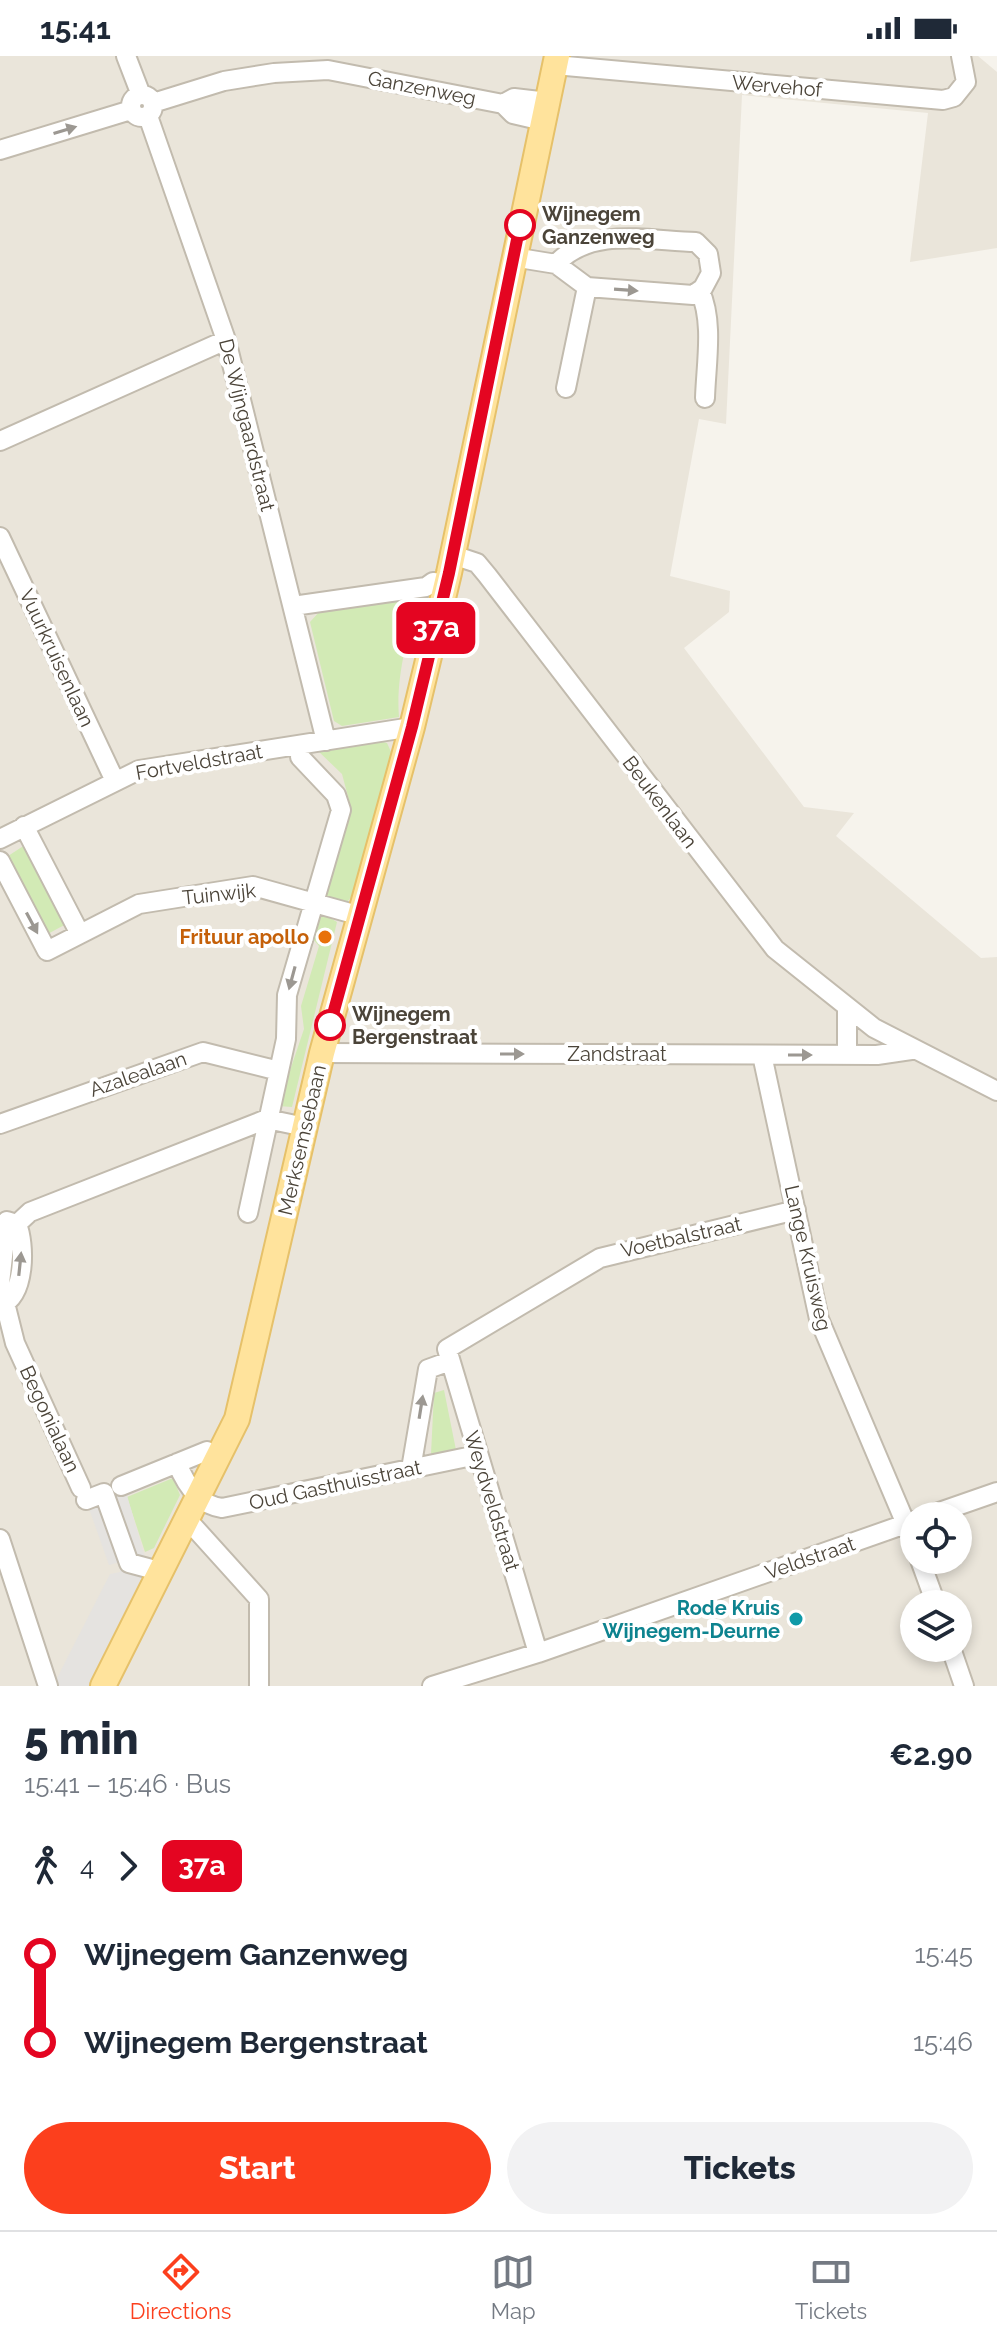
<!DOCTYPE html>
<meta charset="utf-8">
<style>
body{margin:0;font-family:Raleway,sans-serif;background:#f2f2f3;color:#1f2937;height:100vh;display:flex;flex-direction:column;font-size:30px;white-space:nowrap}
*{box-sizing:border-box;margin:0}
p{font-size:26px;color:#747a83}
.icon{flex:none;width:44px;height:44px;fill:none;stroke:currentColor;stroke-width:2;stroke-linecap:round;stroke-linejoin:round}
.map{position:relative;height:1630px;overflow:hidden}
.sheet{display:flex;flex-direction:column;background:#fff;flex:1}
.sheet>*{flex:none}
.badge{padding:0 16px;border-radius:12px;font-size:28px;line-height:52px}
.tools{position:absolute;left:900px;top:1446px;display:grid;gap:16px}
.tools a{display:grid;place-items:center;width:72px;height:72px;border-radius:50%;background:#fff;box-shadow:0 4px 12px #0003;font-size:40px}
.map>.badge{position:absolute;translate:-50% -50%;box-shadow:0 0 0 4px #fff}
.legs{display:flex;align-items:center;gap:12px;height:88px;padding:0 24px;font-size:26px}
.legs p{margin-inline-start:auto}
.headline{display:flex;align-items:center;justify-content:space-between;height:136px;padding:0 24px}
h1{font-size:44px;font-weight:800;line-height:60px}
.action{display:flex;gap:16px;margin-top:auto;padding:16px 24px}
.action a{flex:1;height:92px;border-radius:48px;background:#fc3f1d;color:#fff;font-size:32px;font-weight:800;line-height:92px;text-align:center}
.action a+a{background:#f2f2f3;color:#1f2937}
ul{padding:0 24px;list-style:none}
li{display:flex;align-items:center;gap:28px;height:88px;font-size:30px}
li i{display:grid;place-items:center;width:12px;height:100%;margin:0 10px;background:currentColor}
li i::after{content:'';width:20px;height:20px;margin:-10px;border:6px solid;border-radius:50%;background:#fff}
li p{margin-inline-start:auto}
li:first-child i{background:linear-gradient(#0000 50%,currentColor 0)}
li:last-child i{background:linear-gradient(currentColor 50%,#0000 0)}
.status{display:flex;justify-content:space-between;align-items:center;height:56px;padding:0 40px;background:#fff;direction:ltr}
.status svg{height:22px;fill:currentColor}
.menu{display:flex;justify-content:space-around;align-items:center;height:112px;border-top:2px solid #e0e1e3;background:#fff;font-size:22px;color:#747a83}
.menu a{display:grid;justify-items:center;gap:4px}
.menu .current{color:#fc3f1d}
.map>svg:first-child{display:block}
.residential{fill:#eae5da;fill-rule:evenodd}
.green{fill:#d2eab5}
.parking{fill:#e5e3e0}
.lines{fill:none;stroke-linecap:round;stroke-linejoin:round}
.minor-casing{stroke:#c2bbae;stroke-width:22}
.major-casing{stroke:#e6c16a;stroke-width:28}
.minor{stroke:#fff;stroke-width:18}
.major{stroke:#ffe39c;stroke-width:24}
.oneway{fill:#9c9892}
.line-1-casing{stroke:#fff;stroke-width:18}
.line-1{stroke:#e40521;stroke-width:12}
.stop-1-dot{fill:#fff;stroke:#e40521;stroke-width:4}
.food-dot{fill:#e8710a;stroke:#fff;stroke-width:3}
.culture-dot{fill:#0f9aa8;stroke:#fff;stroke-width:3}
.labels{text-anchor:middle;stroke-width:8;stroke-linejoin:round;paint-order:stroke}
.street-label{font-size:20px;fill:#4b4439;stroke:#fff}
.stop-label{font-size:20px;font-weight:bold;fill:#4b4439;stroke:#fff;text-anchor:start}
.food-label{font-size:20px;font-weight:bold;fill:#c56008;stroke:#fff;text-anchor:end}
.culture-label{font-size:20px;font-weight:bold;fill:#0d838f;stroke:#fff;text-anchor:end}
</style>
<div class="status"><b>15:41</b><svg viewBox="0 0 49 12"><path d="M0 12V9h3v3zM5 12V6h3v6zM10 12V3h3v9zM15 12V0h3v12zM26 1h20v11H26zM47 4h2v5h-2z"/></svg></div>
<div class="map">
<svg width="997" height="1630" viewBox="0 0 997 1630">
<rect width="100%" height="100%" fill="#f6f3ec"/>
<path class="residential" d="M 0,0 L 978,0 L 997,16 L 997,192 L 910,206 L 928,57 L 742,39 L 726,368 L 699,363 L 670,520 L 730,535 L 729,556 L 684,592 L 804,751 L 854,757 L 836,780 L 981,902 L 997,901 L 997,1630 L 0,1630 ZM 914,1460 L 958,1460 L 958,1504 L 914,1504 ZM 914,1548 L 958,1548 L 958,1592 L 914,1592 Z"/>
<path class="green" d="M 408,541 L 422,548 C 405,578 396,627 399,661 L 342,670 L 334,665 L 310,566 L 321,554 Z
M 372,683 L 387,687 L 392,698 L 353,839 L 347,846 L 323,840 L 350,748 L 342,718 L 316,693 Z
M 28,787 L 68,867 L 44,880 L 5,802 Z
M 325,859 L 337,866 L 292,1051 L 278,1050 L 304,973 L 301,950 L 319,890 L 312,882 L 315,864 Z
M 444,1334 L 456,1394 L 431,1398 L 434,1337 Z
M 173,1422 L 180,1439 L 154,1492 L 145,1496 L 127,1441 Z"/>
<path class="parking" d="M 124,1429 L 148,1512 L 91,1630 L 53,1630 L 110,1518 L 120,1516 L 120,1506 L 109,1509 L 86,1444 Z"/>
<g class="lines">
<defs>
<path id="minor" d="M 126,0 L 141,39
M 555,9 L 943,44 L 954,41 L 966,26 L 961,0
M131 50a11 11 0 1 1 22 0a11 11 0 1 1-22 0Z
M 153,47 L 224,25 L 274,17 L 328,14 L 503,48 L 513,58 L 543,65
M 503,48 L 514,42 L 548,46
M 148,60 L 226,284 L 326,685
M 0,94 L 131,54
M 513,201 L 556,208 L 587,231 L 693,239 L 703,232 L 711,217 L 708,198 L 696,186 C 649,185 591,170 556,208
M 700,235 C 714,266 706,308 705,342
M 566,332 L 587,231
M 0,385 L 226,284
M 0,481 L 114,723
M 453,499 L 477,507 L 487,519 L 775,893 L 874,972 L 997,1035
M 293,550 L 426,531 L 433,526 L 447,528
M 24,770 L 80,878
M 0,783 L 139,714 L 412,671
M 0,805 L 47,895 L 139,848 L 253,830 L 361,860
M 322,997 L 877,999 L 911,994
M 762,999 L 819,1263 L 914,1487
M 847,999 L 847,954
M 0,1068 L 203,996 L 279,1015
M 248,1157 L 286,983 L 287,939 L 341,754 L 336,739 L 300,701
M 17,1168 L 30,1156 L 267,1063 L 305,1071
M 17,1168 L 7,1165 L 0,1227 L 15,1287 L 81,1432
M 1,1249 C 26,1239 25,1188 17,1168
M 177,1407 C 185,1427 199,1449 222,1452 L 477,1399
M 411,1413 L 428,1313 L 450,1305
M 121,1430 L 207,1395
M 86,1444 L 104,1437 L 129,1507 L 159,1515
M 928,1460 L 997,1436
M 185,1461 L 259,1543 L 259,1630
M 0,1483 L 48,1630
M 920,1504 L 936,1548
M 951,1592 L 964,1630
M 538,1597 L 447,1293 L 600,1202 L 796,1154
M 432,1630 L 538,1597 L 914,1465"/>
<path id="major" d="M 103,1630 L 237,1363 L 322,997 L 412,671 L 449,517 L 557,0"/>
</defs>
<use href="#minor" class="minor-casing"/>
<use href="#major" class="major-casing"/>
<use href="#minor" class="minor"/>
<use href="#major" class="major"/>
</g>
<defs><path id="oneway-solid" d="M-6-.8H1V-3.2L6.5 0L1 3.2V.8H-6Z" transform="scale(2)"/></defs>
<g class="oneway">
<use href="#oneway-solid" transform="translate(65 74) rotate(-17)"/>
<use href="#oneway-solid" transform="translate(626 234) rotate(4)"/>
<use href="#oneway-solid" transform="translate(32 867) rotate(62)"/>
<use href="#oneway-solid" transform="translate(292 922) rotate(105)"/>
<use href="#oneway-solid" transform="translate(512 998)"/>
<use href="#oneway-solid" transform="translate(800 999)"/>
<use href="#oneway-solid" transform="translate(20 1208) rotate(-84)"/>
<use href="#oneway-solid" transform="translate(421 1351) rotate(-81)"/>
</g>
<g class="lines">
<defs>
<path id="line-1" d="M 330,969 L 412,671 L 449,517 L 520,169"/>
</defs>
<use href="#line-1" class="line-1-casing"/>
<use href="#line-1" class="line-1"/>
</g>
<g class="stop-1-dot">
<circle cx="520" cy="169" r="14"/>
<circle cx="330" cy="969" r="14"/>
</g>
<circle class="food-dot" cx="325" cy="881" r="8"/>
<circle class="culture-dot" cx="796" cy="1563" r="8"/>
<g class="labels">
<g class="street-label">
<text transform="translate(777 30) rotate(5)" y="7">Wervehof</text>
<text transform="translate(422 32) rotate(11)" y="7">Ganzenweg</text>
<text transform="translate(247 369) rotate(76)" y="7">De Wijngaardstraat</text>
<text transform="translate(57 602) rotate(65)" y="7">Vuurkruisenlaan</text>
<text transform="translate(199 706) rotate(-10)" y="7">Fortveldstraat</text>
<text transform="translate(660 746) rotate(53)" y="7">Beukenlaan</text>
<text transform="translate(219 838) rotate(-6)" y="7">Tuinwijk</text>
<text x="617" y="1005">Zandstraat</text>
<text transform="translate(138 1018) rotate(-19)" y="7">Azalealaan</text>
<text transform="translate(302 1084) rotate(-77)" y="7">Merksemsebaan</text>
<text transform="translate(681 1181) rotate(-13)" y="7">Voetbalstraat</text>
<text transform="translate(808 1202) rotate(77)" y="7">Lange Kruisweg</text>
<text transform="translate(50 1363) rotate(65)" y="7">Begonialaan</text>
<text transform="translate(335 1429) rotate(-12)" y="7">Oud Gasthuisstraat</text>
<text transform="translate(492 1445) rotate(73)" y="7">Weydveldstraat</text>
<text transform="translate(810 1502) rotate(-19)" y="7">Veldstraat</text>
</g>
<g class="stop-label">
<text x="542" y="165">Wijnegem<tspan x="542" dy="23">Ganzenweg</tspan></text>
<text x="352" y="965">Wijnegem<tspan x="352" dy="23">Bergenstraat</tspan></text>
</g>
<g class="food-label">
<text x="309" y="888">Frituur apollo</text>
</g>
<g class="culture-label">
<text x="780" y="1559">Rode Kruis<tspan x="780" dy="23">Wijnegem-Deurne</tspan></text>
</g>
</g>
</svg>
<div class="tools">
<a><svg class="icon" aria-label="locate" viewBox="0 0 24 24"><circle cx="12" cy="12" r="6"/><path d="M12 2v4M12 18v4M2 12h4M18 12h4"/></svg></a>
<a><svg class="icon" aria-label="layers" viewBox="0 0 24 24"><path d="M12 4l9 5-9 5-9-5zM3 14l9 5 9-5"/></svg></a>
</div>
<b class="badge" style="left:436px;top:572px;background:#e40521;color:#fff">37a</b>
</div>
<section class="sheet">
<div class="headline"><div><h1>5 min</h1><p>15:41 – 15:46 · Bus</p></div><b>€2.90</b></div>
<div class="legs"><svg class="icon" aria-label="walk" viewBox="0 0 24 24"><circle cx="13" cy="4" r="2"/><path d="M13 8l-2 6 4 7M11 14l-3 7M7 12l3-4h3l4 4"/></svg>4<svg class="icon" aria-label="forward" viewBox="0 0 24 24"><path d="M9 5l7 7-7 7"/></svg><b class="badge" style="background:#e40521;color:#fff">37a</b></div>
<ul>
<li><i style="color:#e40521"></i><b>Wijnegem Ganzenweg</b><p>15:45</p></li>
<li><i style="color:#e40521"></i><b>Wijnegem Bergenstraat</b><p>15:46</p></li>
</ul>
<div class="action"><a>Start</a><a>Tickets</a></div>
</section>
<nav class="menu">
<a class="current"><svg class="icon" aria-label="directions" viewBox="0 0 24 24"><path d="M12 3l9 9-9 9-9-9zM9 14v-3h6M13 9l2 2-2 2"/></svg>Directions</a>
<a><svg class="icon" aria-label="map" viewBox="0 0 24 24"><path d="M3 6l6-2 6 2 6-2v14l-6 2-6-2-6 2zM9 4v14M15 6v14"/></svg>Map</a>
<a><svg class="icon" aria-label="tickets" viewBox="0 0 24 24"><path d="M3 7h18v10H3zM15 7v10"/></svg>Tickets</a>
</nav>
